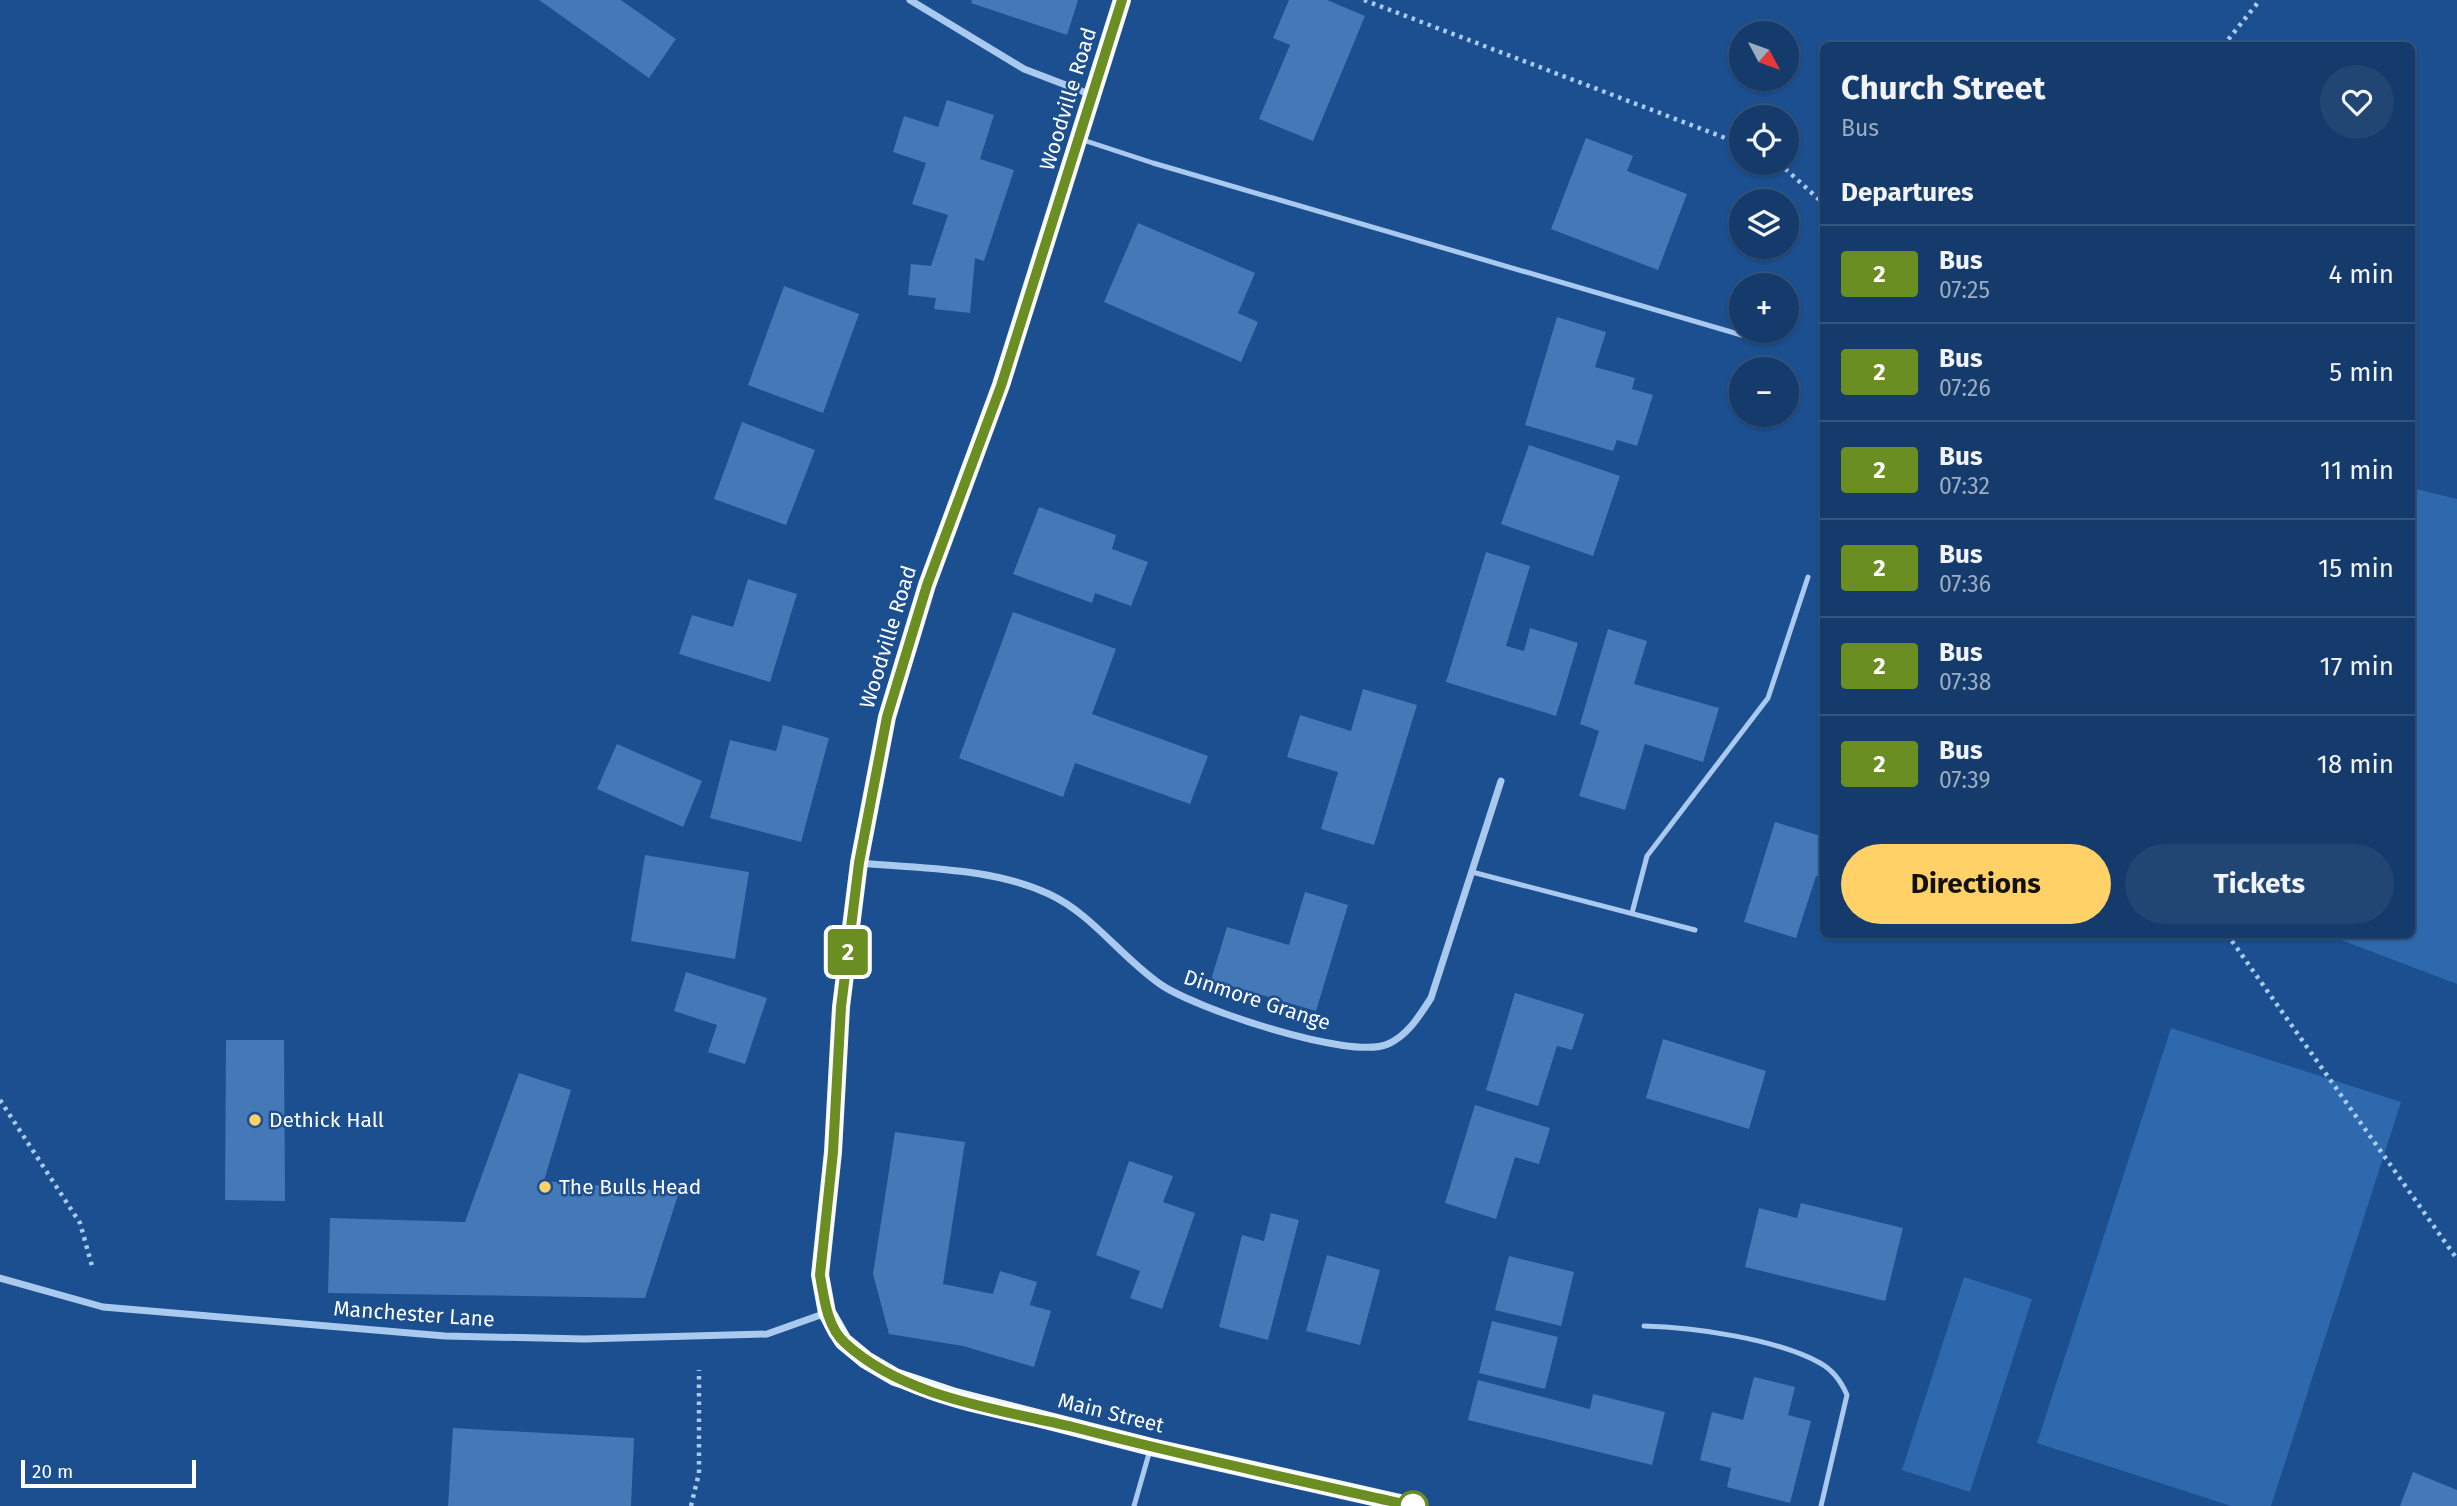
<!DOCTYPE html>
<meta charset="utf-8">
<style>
body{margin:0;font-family:"Fira Sans",sans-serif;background:#214673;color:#f1f3f6;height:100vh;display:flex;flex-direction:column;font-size:26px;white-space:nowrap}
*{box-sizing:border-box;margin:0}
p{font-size:23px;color:#9dadc1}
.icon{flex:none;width:38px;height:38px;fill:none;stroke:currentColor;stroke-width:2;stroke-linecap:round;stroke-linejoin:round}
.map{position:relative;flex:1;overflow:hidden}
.drawer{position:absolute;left:1820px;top:42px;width:595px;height:896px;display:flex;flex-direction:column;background:#143b6b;border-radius:10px;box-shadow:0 2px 5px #0004,0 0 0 2px #33557e}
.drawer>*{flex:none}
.badge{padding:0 14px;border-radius:5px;font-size:24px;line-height:46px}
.needle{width:46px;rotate:131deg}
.tools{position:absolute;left:1729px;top:21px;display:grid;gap:14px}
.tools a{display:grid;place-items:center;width:70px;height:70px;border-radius:50%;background:#143b6b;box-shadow:0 2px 5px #0004,0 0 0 2px #33557e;font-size:35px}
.scale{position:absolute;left:21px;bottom:18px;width:175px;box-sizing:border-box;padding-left:7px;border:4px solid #fff;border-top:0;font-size:19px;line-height:24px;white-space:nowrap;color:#fff;-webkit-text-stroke:5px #1b4f8f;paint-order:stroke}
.map>.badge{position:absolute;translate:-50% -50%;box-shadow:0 0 0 4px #fff}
h2{padding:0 21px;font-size:26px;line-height:63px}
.round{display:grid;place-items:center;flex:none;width:74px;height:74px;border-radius:37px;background:#214673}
.head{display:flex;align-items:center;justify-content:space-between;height:119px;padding:0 21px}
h1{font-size:33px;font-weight:700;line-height:52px}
.action{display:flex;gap:14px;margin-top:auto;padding:14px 21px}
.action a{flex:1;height:80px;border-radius:42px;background:#ffd166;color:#111;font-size:28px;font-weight:700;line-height:80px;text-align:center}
.action a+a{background:#214673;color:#f1f3f6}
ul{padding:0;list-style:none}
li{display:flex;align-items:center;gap:21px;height:98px;padding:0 21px;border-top:2px solid #33557e}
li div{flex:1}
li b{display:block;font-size:26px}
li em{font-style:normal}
li .badge{min-width:77px;font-weight:700;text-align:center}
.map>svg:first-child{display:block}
.green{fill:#2e69ad}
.building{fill:#4478b7}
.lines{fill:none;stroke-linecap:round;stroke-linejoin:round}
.path{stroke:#a9c9ee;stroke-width:4.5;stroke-dasharray:3.5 5;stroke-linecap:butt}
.lane{stroke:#a9c9ee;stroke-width:5}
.street{stroke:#a9c9ee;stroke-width:7}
.primary{stroke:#f0f6ff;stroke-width:18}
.line-casing{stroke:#fff;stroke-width:16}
.line{stroke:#6b8e23;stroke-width:10}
.poi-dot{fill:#ffd166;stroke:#1b4f8f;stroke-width:2.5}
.stop-dot{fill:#fff;stroke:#6b8e23;stroke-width:3.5}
.labels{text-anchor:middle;stroke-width:5;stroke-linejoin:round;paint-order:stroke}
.street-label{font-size:21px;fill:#fff;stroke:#1b4f8f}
.poi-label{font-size:21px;fill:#fff;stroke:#1b4f8f;text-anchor:start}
</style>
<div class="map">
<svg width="2457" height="1506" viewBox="0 0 2457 1506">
<rect width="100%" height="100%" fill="#1b4f8f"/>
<path class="green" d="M 2412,488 L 2457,499 L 2457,984 L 2328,935 L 2412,934 Z
M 2171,1028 L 2401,1102 L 2271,1506 L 2231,1506 L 2037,1443 Z
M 1964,1277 L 2032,1299 L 1970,1492 L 1902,1470 Z"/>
<path class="building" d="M 539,0 L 621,0 L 676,39 L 649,78 Z
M 972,0 L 1078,0 L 1067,35 L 971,3 Z
M 1289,0 L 1327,0 L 1365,16 L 1313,141 L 1259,119 L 1290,45 L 1273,38 Z
M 947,100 L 994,115 L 980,159 L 1014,170 L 984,261 L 975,258 L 970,313 L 934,309 L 936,298 L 908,295 L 911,264 L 931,266 L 948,215 L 912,204 L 926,163 L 893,152 L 904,116 L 938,127 Z
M 1586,138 L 1633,156 L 1627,171 L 1687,194 L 1658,270 L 1551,229 Z
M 1138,223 L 1255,273 L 1238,313 L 1258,322 L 1241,362 L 1104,302 Z
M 784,286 L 859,314 L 823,413 L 748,385 Z
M 1557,317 L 1606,332 L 1595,367 L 1635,378 L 1632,389 L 1653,395 L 1637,446 L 1617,440 L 1613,451 L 1525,425 Z
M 742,422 L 815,450 L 786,525 L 714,499 Z
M 1529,445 L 1620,476 L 1593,556 L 1501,524 Z
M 1039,507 L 1116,535 L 1112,549 L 1148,562 L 1131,606 L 1095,593 L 1092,603 L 1013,574 Z
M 1486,552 L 1530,566 L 1506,646 L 1524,651 L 1530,628 L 1578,643 L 1556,716 L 1446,682 Z
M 748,579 L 797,594 L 770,682 L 679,654 L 692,615 L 733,627 Z
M 1013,612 L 1116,649 L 1092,714 L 1208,756 L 1190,804 L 1075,763 L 1063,797 L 959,758 Z
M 1608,629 L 1647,641 L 1634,684 L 1719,708 L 1703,762 L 1645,744 L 1625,810 L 1579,796 L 1599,731 L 1580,724 Z
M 1363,689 L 1417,705 L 1374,845 L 1321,829 L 1338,772 L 1287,757 L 1300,715 L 1351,731 Z
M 783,725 L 829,738 L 801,842 L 710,818 L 730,740 L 776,751 Z
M 617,744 L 702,781 L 683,827 L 597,789 Z
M 1775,822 L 1824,837 L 1824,878 L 1816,876 L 1796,938 L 1744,922 Z
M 645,855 L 749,872 L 735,959 L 631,941 Z
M 1305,892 L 1348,905 L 1316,1011 L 1211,980 L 1227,927 L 1289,945 Z
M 686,972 L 767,998 L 745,1064 L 708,1052 L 717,1025 L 674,1011 Z
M 1515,993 L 1584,1014 L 1572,1050 L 1557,1046 L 1538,1106 L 1486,1090 Z
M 1663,1039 L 1766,1071 L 1749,1129 L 1646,1098 Z
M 226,1040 L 284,1040 L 285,1201 L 225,1200 Z
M 519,1073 L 571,1090 L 544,1181 L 679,1192 L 645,1298 L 328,1293 L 330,1218 L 465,1222 Z
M 1475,1105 L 1550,1128 L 1539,1164 L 1515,1157 L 1496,1219 L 1445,1203 Z
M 895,1132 L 965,1142 L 943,1284 L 993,1294 L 1000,1271 L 1037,1282 L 1030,1305 L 1051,1311 L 1034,1367 L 963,1346 L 889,1334 L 873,1274 Z
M 1129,1161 L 1173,1176 L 1163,1202 L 1195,1213 L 1162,1309 L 1130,1298 L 1140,1271 L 1096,1255 Z
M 1801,1203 L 1903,1228 L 1885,1301 L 1745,1267 L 1759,1208 L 1797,1218 Z
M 1271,1213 L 1299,1220 L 1268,1340 L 1219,1327 L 1242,1235 L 1264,1241 Z
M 1327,1255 L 1380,1270 L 1360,1345 L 1306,1331 Z
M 1509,1256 L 1574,1272 L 1561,1326 L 1495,1310 Z
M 1492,1321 L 1558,1337 L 1545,1389 L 1479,1373 Z
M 1754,1377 L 1795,1387 L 1788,1415 L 1811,1421 L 1790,1503 L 1727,1487 L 1731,1468 L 1700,1460 L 1712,1412 L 1743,1420 Z
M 1478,1380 L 1590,1409 L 1593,1394 L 1665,1412 L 1652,1465 L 1468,1420 Z
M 453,1428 L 634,1438 L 631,1506 L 448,1506 Z
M 2413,1472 L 2457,1490 L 2457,1506 L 2400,1506 Z"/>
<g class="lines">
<path class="path" d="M 1364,0 L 1741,144
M 2223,46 L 2260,0
M 1779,163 L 1824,204
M 2227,934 L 2457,1259
M 0,1100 L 80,1223 L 92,1266
M 691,1506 L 699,1473 L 699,1370"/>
<path class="lane" d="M 1080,139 L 1153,163 L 1762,341
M 1472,872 L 1695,930
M 1632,913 L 1647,856 L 1768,698 L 1808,577
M 1644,1326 C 1693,1327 1777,1339 1820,1363 C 1833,1370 1841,1381 1847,1395 L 1821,1506
M 1134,1506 L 1150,1450"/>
<path class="street" d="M 910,0 L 1024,69 L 1092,95
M 860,863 C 922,869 991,867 1049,894 C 1092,914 1121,957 1160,984 C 1194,1008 1351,1061 1388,1044 C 1408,1035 1420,1015 1431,998 L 1501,781
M 0,1278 L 103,1307 L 445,1336 L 584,1339 L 767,1334 L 826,1313"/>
<path class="primary" d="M 1122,0 L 1001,385 L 927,585 L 887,717 L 859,863 L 841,1007 L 833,1152 L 820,1275 L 827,1313 L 843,1341 L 866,1360 L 895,1377 L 955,1397 L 1151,1447 L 1413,1506"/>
</g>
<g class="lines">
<defs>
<path id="line" d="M 1122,0 L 1001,386 L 927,585 L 887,717 L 859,863 L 841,1007 L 833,1152 L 820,1275 C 824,1298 827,1327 845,1343 C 906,1399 1000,1409 1077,1428 C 1189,1457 1301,1481 1413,1506"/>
</defs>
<use href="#line" class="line-casing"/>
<use href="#line" class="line"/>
</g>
<g class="poi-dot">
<circle cx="255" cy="1120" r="7"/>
<circle cx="545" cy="1187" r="7"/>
</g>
<circle class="stop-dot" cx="1413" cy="1506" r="14"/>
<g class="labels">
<g class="street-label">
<text transform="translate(1068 99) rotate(-73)" y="7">Woodville Road</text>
<text transform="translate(888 637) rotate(-73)" y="7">Woodville Road</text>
<text transform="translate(1257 1000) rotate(18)" y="7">Dinmore Grange</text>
<text transform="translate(414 1314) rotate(4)" y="7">Manchester Lane</text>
<text transform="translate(1111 1413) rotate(14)" y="7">Main Street</text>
</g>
<g class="poi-label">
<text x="269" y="1127">Dethick Hall</text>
<text x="559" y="1194">The Bulls Head</text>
</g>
</g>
</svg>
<div class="tools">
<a><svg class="needle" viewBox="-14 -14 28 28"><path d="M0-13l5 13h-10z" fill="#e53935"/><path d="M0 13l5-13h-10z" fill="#9dadc1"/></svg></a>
<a><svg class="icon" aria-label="locate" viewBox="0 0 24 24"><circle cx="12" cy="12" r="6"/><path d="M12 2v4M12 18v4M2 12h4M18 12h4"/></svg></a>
<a><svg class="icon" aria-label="layers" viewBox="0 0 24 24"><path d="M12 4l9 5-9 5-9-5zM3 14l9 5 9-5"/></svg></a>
<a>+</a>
<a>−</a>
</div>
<div class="scale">20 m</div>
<b class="badge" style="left:848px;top:952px;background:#6b8e23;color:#fff">2</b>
<section class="drawer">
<div class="head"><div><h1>Church Street</h1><p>Bus</p></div><a class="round"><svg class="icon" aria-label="heart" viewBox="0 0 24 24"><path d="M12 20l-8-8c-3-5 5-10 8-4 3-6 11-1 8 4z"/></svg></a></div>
<h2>Departures</h2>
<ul>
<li><span class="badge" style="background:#6b8e23;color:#fff">2</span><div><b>Bus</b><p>07:25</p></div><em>4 min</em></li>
<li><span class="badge" style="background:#6b8e23;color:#fff">2</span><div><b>Bus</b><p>07:26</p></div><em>5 min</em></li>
<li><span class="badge" style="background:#6b8e23;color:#fff">2</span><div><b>Bus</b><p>07:32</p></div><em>11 min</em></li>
<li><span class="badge" style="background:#6b8e23;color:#fff">2</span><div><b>Bus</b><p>07:36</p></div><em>15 min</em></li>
<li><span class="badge" style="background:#6b8e23;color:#fff">2</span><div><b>Bus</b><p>07:38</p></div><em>17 min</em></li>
<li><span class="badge" style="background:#6b8e23;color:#fff">2</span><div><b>Bus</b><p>07:39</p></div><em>18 min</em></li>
</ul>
<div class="action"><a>Directions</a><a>Tickets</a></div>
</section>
</div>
